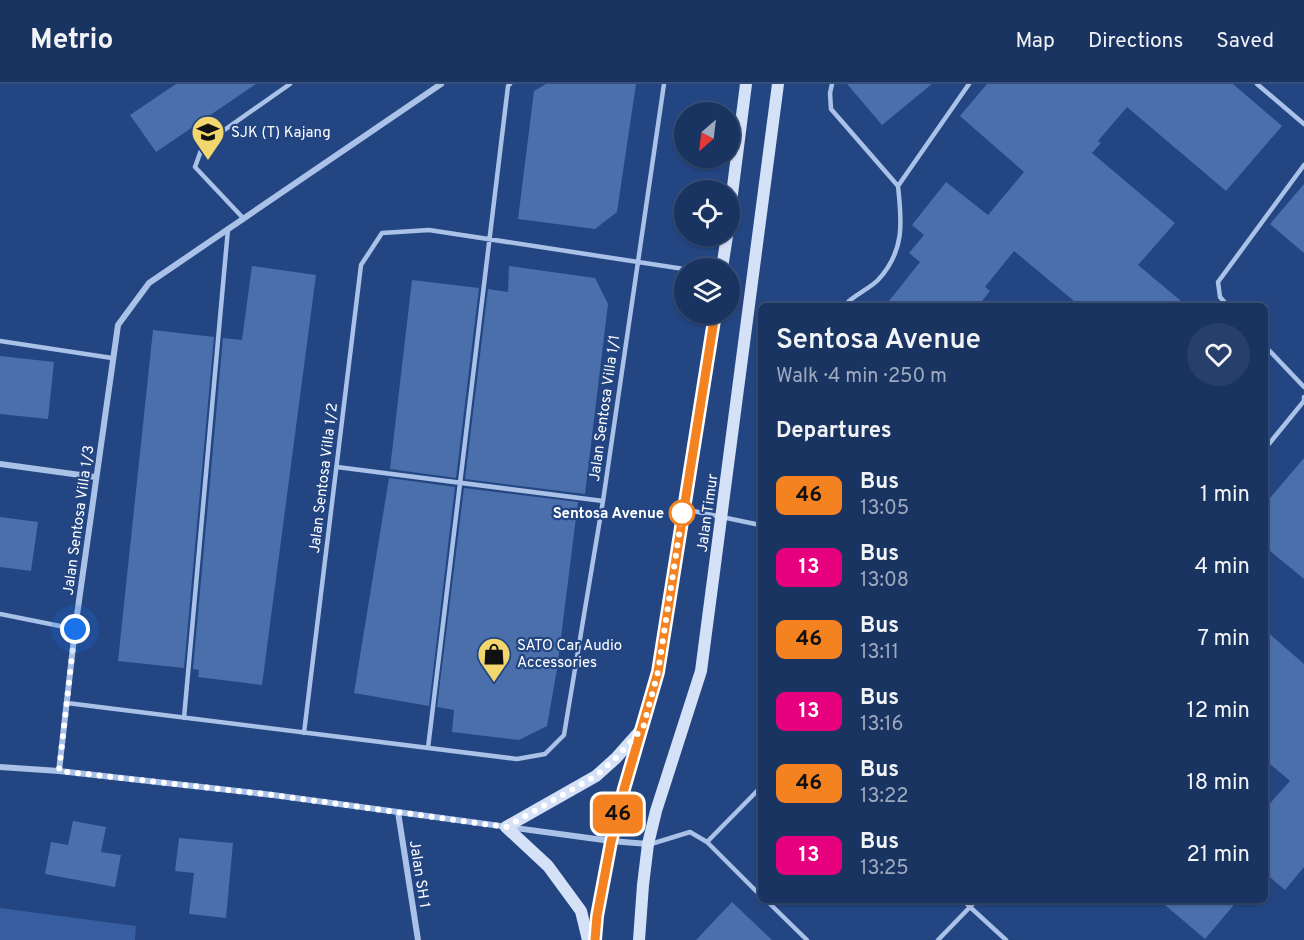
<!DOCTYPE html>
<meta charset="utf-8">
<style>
body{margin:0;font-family:Overpass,sans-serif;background:#273f6b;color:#f1f3f6;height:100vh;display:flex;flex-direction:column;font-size:22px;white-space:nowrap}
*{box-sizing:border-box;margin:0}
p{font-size:20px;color:#9faabe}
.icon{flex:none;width:33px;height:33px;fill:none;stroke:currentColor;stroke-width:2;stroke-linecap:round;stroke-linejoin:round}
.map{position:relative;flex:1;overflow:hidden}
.panel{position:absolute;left:758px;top:219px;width:510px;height:600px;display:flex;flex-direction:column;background:#1a3462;border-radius:9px;box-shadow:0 2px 4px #0004,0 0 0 2px #384f77}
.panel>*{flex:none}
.badge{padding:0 12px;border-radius:9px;font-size:21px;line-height:39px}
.needle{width:39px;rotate:208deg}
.controls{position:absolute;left:674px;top:18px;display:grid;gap:12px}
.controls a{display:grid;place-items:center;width:66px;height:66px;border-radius:50%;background:#1a3462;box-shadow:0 2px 4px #0004,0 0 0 2px #384f77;font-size:30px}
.you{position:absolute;width:30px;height:30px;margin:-15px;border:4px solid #fff;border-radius:50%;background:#1a73e8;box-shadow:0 0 0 9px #1a73e833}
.map>.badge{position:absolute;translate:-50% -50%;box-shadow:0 0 0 3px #fff}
h2{padding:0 18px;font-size:22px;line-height:54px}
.round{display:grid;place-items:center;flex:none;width:63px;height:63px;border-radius:32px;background:#273f6b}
.headline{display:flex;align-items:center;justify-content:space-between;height:102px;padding:0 18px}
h1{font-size:28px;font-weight:600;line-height:45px}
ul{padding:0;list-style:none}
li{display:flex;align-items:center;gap:18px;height:72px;padding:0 18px}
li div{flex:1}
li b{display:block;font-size:22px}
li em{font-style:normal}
li .badge{min-width:66px;font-weight:700;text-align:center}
header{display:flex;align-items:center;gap:36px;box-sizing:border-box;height:84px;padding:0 30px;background:#1a3462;border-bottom:2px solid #384f77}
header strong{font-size:28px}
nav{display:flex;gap:33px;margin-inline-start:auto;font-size:21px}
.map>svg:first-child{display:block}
.green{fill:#375ea0}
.building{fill:#4b6fab}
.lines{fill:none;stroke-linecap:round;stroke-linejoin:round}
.lane{stroke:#aac1e8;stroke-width:4.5}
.street{stroke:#aac1e8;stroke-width:6}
.secondary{stroke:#d5e1f6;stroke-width:12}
.line-casing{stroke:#fff;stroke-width:14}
.line{stroke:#f58220;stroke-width:9}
.walk{stroke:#fff;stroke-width:6;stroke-dasharray:0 10.8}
.stop-dot{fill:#fff;stroke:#f58220;stroke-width:3}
.labels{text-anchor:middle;stroke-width:4.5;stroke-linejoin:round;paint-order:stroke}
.poi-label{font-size:15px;fill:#fff;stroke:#234582;text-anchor:start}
.street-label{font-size:15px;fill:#fff;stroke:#234582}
.stop-label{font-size:15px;font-weight:bold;fill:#fff;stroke:#234582;text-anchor:end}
</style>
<header>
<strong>Metrio</strong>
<nav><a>Map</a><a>Directions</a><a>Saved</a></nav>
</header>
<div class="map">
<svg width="1304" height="856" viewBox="0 0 1304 856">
<rect width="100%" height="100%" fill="#234582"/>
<path class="green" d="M 0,824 L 136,842 L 135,856 L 0,856 Z"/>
<path class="building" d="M 176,0 L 256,0 L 156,68 L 130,31 Z
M 546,0 L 636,0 L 617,128 L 595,145 L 518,135 L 534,7 Z
M 847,0 L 932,0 L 882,41 Z
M 987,0 L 1233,0 L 1282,42 L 1226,107 L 1127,23 L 1098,57 L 1101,59 L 1092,69 L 1175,139 L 1138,181 L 1187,222 L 1080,222 L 1014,167 L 985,203 L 990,207 L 978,222 L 885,222 L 920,178 L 909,169 L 924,151 L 912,141 L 946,98 L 988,131 L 1024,88 L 960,32 Z
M 1304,100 L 1304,169 L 1270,140 Z
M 252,182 L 316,191 L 262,601 L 198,593 L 199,586 L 193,585 L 223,254 L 242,256 Z
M 509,182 L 595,194 L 608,220 L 585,410 L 465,395 L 488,205 L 508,208 Z
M 412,196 L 479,204 L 456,394 L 390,385 Z
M 153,246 L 214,253 L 184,584 L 118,577 Z
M 0,272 L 54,278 L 48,335 L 0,330 Z
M 1304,374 L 1304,495 L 1264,462 L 1264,421 Z
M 389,394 L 455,403 L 429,622 L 354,609 Z
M 464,404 L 578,418 L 557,585 L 547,642 L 519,656 L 452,648 L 454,626 L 437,623 Z
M 0,433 L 38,438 L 31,487 L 0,483 Z
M 1264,545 L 1304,580 L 1304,783 L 1285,806 L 1264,788 L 1264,726 L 1290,697 L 1264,675 Z
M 73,737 L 106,743 L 101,768 L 121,771 L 115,803 L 45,790 L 51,758 L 68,761 Z
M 179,754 L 233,759 L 226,834 L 189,830 L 194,789 L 175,787 Z
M 1159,816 L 1238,816 L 1205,855 Z
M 732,818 L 772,856 L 696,856 Z"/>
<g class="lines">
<path class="lane" d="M 832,0 L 830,9 L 831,25 L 898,102
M 1257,0 L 1304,40
M 244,135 L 195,83 L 203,61 L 290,0
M 844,222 C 853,211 868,206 878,196 C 905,167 902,138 898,102 L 969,0
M 1228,222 L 1220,213 L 1218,198 L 1304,81
M 0,257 L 112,274
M 1264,261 L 1304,303
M 1264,366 L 1304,317 L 1304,313
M 337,383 L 603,417
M 684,425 L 760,441
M 0,530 L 75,545
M 67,619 L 517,675 L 545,670 L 564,651 L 603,417 L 664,0
M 184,634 L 228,145
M 304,649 L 361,181 L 382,149 L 429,146 L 684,185
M 428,664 L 508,2 L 510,0
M 707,758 L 760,704
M 651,760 L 690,748 L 707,758 L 760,811
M 766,816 L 807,856
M 976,816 L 970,823 L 1006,856
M 938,856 L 970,823 L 963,816"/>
<path class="street" d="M 0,380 L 95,393
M 0,683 L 59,687 L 273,711 L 611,757 L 648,760
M 59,687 L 75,545 L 118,241 L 149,199 L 441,0
M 398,728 L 418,856"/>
<path class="secondary" d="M 729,134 L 746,0
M 722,184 L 727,152
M 588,856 L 581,827 L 548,782 L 506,743 L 596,692 L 616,674 L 640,647
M 595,856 L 597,832 L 611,757 L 624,705 L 658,589 L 715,230
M 639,856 L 643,801 L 648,760 L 656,727 L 701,587 L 778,0"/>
</g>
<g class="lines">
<defs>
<path id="line" d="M 595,856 L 597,832 L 611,758 L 624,705 L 658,588 L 715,230"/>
</defs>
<use href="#line" class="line-casing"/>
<use href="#line" class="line"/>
<path class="walk" d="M 75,545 L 59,687 L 273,711 L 506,743 L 596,692 L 616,674 L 643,644 L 658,588 L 683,425 L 682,429"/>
</g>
<defs>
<symbol id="school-pin" viewBox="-11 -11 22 30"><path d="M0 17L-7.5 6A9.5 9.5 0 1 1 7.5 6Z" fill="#f3d76d" stroke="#234582"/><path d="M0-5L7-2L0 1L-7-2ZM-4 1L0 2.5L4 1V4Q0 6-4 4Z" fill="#111"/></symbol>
<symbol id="shop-pin" viewBox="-11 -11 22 30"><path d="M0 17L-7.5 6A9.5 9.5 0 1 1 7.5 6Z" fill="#f3d76d" stroke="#234582"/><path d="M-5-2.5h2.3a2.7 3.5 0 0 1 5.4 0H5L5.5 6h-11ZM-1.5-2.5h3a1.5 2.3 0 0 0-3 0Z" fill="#111"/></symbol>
</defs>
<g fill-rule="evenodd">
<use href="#school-pin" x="189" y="29" width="38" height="52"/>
<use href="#shop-pin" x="475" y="551" width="38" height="52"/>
</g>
<circle class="stop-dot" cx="682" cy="429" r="12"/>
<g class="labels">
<g class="poi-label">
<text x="231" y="53">SJK (T) Kajang</text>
<text x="517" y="566">SATO Car Audio<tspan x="517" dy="17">Accessories</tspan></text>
</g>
<g class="street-label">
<text transform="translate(604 324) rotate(-82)" y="5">Jalan Sentosa Villa 1/1</text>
<text transform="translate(323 394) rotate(-83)" y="5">Jalan Sentosa Villa 1/2</text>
<text transform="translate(707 429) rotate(-82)" y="5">Jalan Timur</text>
<text transform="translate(78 436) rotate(-82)" y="5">Jalan Sentosa Villa 1/3</text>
<text transform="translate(420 790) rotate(81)" y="5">Jalan SH 1</text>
</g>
<g class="stop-label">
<text x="664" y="434">Sentosa Avenue</text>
</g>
</g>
</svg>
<div class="controls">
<a><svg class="needle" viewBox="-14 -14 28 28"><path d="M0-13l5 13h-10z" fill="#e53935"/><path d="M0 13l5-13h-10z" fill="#9faabe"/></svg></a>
<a><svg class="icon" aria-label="locate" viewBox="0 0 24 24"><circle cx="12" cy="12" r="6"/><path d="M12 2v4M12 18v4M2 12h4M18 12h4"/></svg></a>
<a><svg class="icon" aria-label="layers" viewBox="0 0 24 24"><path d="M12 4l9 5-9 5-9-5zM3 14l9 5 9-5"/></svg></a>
</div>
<div class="you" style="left:75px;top:545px"></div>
<b class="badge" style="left:618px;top:730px;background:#f58220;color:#111">46</b>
<section class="panel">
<div class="headline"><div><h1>Sentosa Avenue</h1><p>Walk · 4 min · 250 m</p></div><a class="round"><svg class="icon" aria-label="heart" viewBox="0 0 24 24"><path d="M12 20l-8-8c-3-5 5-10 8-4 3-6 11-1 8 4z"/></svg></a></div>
<h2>Departures</h2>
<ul>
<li><span class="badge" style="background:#f58220;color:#111">46</span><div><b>Bus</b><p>13:05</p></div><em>1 min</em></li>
<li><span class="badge" style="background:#e6007e;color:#fff">13</span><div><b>Bus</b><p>13:08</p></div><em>4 min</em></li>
<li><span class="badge" style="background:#f58220;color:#111">46</span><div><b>Bus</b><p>13:11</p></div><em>7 min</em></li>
<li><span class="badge" style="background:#e6007e;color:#fff">13</span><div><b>Bus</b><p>13:16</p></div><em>12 min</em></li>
<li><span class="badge" style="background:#f58220;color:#111">46</span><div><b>Bus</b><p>13:22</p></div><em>18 min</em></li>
<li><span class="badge" style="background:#e6007e;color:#fff">13</span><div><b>Bus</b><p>13:25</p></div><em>21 min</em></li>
</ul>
</section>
</div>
